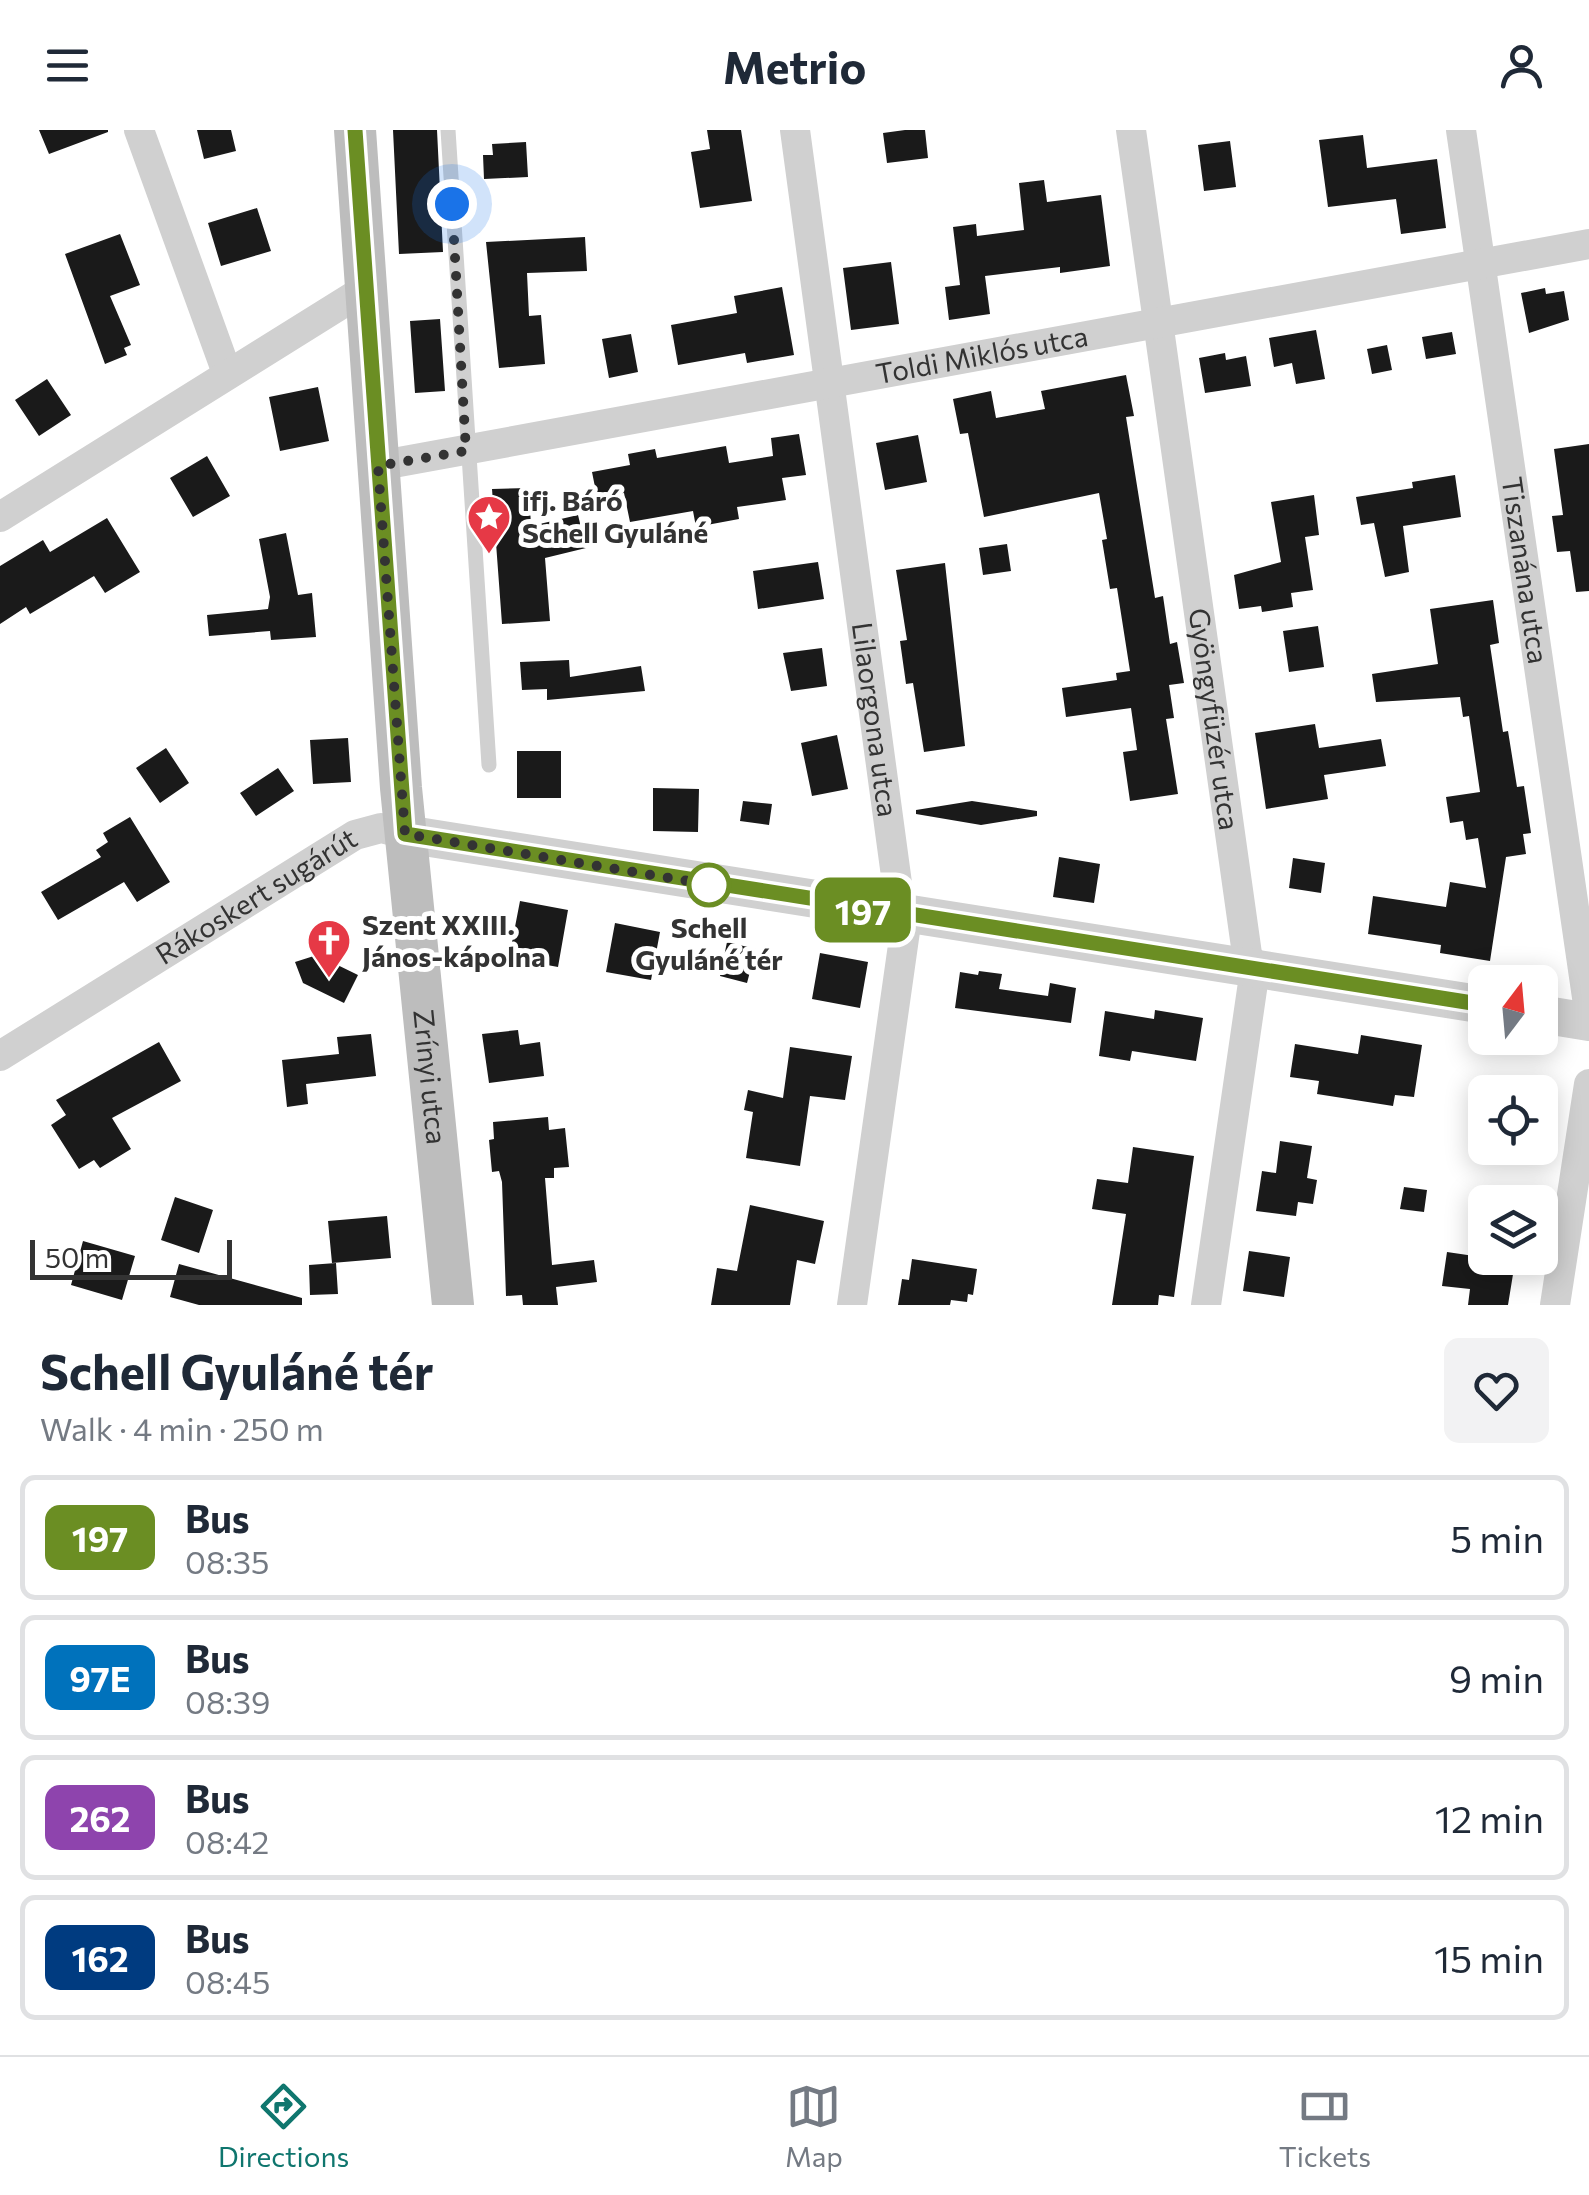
<!DOCTYPE html>
<meta charset="utf-8">
<style>
body{margin:0;font-family:Commissioner,sans-serif;background:#f2f2f3;color:#1f2937;height:100vh;display:flex;flex-direction:column;font-size:38px;white-space:nowrap}
*{box-sizing:border-box;margin:0}
p{font-size:32px;color:#747a83}
.icon{flex:none;width:55px;height:55px;fill:none;stroke:currentColor;stroke-width:2;stroke-linecap:round;stroke-linejoin:round}
.map{position:relative;height:1175px;overflow:hidden}
.drawer{display:flex;flex-direction:column;background:#fff;flex:1}
.drawer>*{flex:none}
.badge{padding:0 20px;border-radius:15px;font-size:35px;line-height:65px}
.needle{width:65px;rotate:16deg}
.controls{position:absolute;left:1468px;top:835px;display:grid;gap:20px}
.controls a{display:grid;place-items:center;width:90px;height:90px;border-radius:15px;background:#fff;box-shadow:0 5px 25px #0003;font-size:50px}
.scale{position:absolute;left:30px;bottom:25px;width:202px;box-sizing:border-box;padding-left:10px;border:5px solid #333;border-top:0;font-size:28px;line-height:35px;white-space:nowrap;color:#333;-webkit-text-stroke:8px #fff;paint-order:stroke}
.you{position:absolute;width:50px;height:50px;margin:-25px;border:8px solid #fff;border-radius:50%;background:#1a73e8;box-shadow:0 0 0 15px #1a73e833}
.map>.badge{position:absolute;translate:-50% -50%;box-shadow:0 0 0 5px #fff}
.round{display:grid;place-items:center;flex:none;width:105px;height:105px;border-radius:15px;background:#f2f2f3}
.overview{display:flex;align-items:center;justify-content:space-between;height:170px;padding:0 40px}
h1{font-size:48px;font-weight:700;line-height:75px}
ul{padding:0;list-style:none}
li{display:flex;align-items:center;gap:30px;height:125px;margin:0 20px 15px;padding:0 20px;border:5px solid #e0e1e3;border-radius:15px}
li div{flex:1}
li b{display:block;font-size:38px}
li em{font-style:normal}
li .badge{min-width:110px;font-weight:700;text-align:center}
header{display:flex;justify-content:space-between;align-items:center;height:130px;padding:0 40px;background:#fff;font-size:45px;font-weight:700}
.tab-bar{display:flex;justify-content:space-around;align-items:center;height:140px;border-top:2px solid #e0e1e3;background:#fff;font-size:28px;color:#747a83}
.tab-bar a{display:grid;justify-items:center;gap:5px}
.tab-bar .selected{color:#0f766e}
.map>svg:first-child{display:block}
.building{fill:#1a1a1a}
.lines{fill:none;stroke-linecap:round;stroke-linejoin:round}
.service{stroke:#d0d0d0;stroke-width:15}
.minor{stroke:#d0d0d0;stroke-width:30}
.tertiary{stroke:#d0d0d0;stroke-width:38}
.secondary{stroke:#bdbdbd;stroke-width:42}
.line-casing{stroke:#fff;stroke-width:22}
.line{stroke:#6b8e23;stroke-width:15}
.walk{stroke:#333;stroke-width:10;stroke-dasharray:0 18}
.stop-dot{fill:#fff;stroke:#6b8e23;stroke-width:5}
.labels{text-anchor:middle;stroke-width:10;stroke-linejoin:round;paint-order:stroke}
.street-label{font-size:28px;fill:#333;stroke:#fff}
.poi-label{font-size:28px;font-weight:bold;fill:#333;stroke:#fff;text-anchor:start}
.stop-label{font-size:28px;font-weight:bold;fill:#333;stroke:#fff}
</style>
<header><svg class="icon" aria-label="menu" viewBox="0 0 24 24"><path d="M4 6h16M4 12h16M4 18h16"/></svg>Metrio<svg class="icon" aria-label="person" viewBox="0 0 24 24"><circle cx="12" cy="8" r="4"/><path d="M4 21q1-7 8-7t8 7"/></svg></header>
<div class="map">
<svg width="1589" height="1175" viewBox="0 0 1589 1175">
<rect width="100%" height="100%" fill="#fff"/>
<path class="building" d="M 39,0 L 108,0 L 108,2 L 49,24 Z
M 197,0 L 231,0 L 236,21 L 204,29 Z
M 393,0 L 437,0 L 443,122 L 399,124 Z
M 707,0 L 741,0 L 752,71 L 700,78 L 691,22 L 710,19 Z
M 905,0 L 925,0 L 928,28 L 887,33 L 883,3 Z
M 1363,5 L 1367,38 L 1437,29 L 1446,98 L 1401,104 L 1396,69 L 1328,77 L 1319,10 Z
M 1230,11 L 1236,57 L 1204,61 L 1198,15 Z
M 526,12 L 528,47 L 484,49 L 483,25 L 493,25 L 492,14 Z
M 1044,50 L 1047,72 L 1101,65 L 1110,136 L 1060,143 L 1060,137 L 985,146 L 990,184 L 949,190 L 945,157 L 960,155 L 953,97 L 976,94 L 977,106 L 1024,100 L 1019,53 Z
M 257,78 L 271,121 L 221,136 L 208,93 Z
M 120,104 L 140,155 L 110,166 L 131,215 L 124,218 L 127,225 L 105,234 L 65,124 Z
M 585,107 L 587,141 L 527,143 L 529,186 L 541,185 L 545,234 L 499,238 L 486,112 Z
M 891,132 L 899,194 L 851,200 L 843,138 Z
M 782,157 L 794,225 L 747,233 L 745,223 L 678,235 L 671,195 L 737,183 L 734,166 Z
M 1545,158 L 1546,164 L 1564,161 L 1569,190 L 1529,203 L 1521,163 Z
M 440,189 L 445,261 L 415,263 L 410,191 Z
M 1316,200 L 1325,249 L 1296,254 L 1292,233 L 1274,237 L 1269,208 Z
M 1452,202 L 1456,224 L 1426,229 L 1422,207 Z
M 631,204 L 638,242 L 609,248 L 602,209 Z
M 1387,215 L 1392,240 L 1372,244 L 1367,219 Z
M 1225,223 L 1226,230 L 1246,226 L 1251,256 L 1205,263 L 1199,228 Z
M 1126,245 L 1134,286 L 1126,287 L 1155,468 L 1163,466 L 1170,514 L 1177,512 L 1184,553 L 1169,555 L 1174,588 L 1166,589 L 1178,664 L 1130,671 L 1123,622 L 1137,620 L 1131,578 L 1066,587 L 1062,558 L 1117,550 L 1116,543 L 1130,541 L 1117,458 L 1110,459 L 1102,410 L 1107,409 L 1099,363 L 984,387 L 968,303 L 960,304 L 953,269 L 991,261 L 996,288 L 1045,279 L 1041,261 Z
M 47,249 L 71,285 L 39,306 L 15,270 Z
M 318,257 L 329,311 L 280,321 L 269,267 Z
M 799,304 L 806,345 L 782,348 L 786,370 L 737,377 L 739,389 L 696,397 L 693,381 L 630,392 L 624,363 L 597,367 L 592,342 L 630,335 L 628,324 L 655,319 L 657,328 L 726,316 L 729,333 L 773,326 L 771,308 Z
M 918,305 L 927,352 L 885,360 L 876,313 Z
M 1589,314 L 1589,461 L 1576,462 L 1570,421 L 1557,422 L 1552,386 L 1563,385 L 1554,319 Z
M 207,326 L 230,366 L 193,387 L 170,348 Z
M 1455,345 L 1461,387 L 1403,396 L 1409,442 L 1385,447 L 1374,393 L 1361,395 L 1356,367 L 1413,358 L 1412,352 Z
M 529,358 L 531,396 L 578,385 L 586,418 L 545,428 L 550,491 L 502,494 L 492,359 Z
M 1314,365 L 1319,405 L 1305,407 L 1313,460 L 1291,463 L 1293,477 L 1262,482 L 1261,476 L 1239,479 L 1234,445 L 1281,432 L 1271,372 Z
M 107,388 L 140,442 L 105,463 L 94,446 L 30,484 L 26,477 L 0,494 L 0,436 L 43,410 L 50,422 Z
M 286,403 L 298,465 L 312,463 L 316,507 L 271,510 L 270,501 L 209,506 L 207,485 L 268,479 L 270,467 L 259,409 Z
M 1007,414 L 1011,441 L 983,445 L 979,418 Z
M 818,432 L 824,469 L 758,479 L 753,441 Z
M 945,433 L 965,616 L 924,622 L 913,553 L 906,554 L 900,511 L 907,510 L 896,440 Z
M 1493,470 L 1499,513 L 1490,515 L 1503,602 L 1508,601 L 1517,657 L 1524,656 L 1531,703 L 1523,704 L 1526,724 L 1506,727 L 1490,831 L 1440,823 L 1441,815 L 1368,804 L 1373,766 L 1446,777 L 1450,752 L 1486,758 L 1478,708 L 1466,710 L 1463,691 L 1450,693 L 1446,667 L 1480,662 L 1469,586 L 1463,587 L 1460,567 L 1376,572 L 1372,544 L 1438,534 L 1430,479 Z
M 1318,496 L 1324,537 L 1289,542 L 1283,501 Z
M 822,518 L 827,556 L 791,561 L 783,523 Z
M 569,530 L 570,547 L 641,536 L 645,561 L 547,570 L 547,559 L 522,560 L 520,532 Z
M 1315,594 L 1319,618 L 1381,609 L 1386,636 L 1324,645 L 1328,669 L 1266,679 L 1255,603 Z
M 837,605 L 848,659 L 812,666 L 801,613 Z
M 348,608 L 351,652 L 313,654 L 310,610 Z
M 166,618 L 189,653 L 160,673 L 136,638 Z
M 517,621 L 561,621 L 561,668 L 517,668 Z
M 278,638 L 294,661 L 256,686 L 240,663 Z
M 653,658 L 699,659 L 698,702 L 653,701 Z
M 743,671 L 772,674 L 769,695 L 740,691 Z
M 972,671 L 1037,681 L 1037,686 L 981,695 L 916,684 L 916,680 Z
M 130,687 L 170,752 L 137,772 L 124,752 L 58,790 L 41,762 L 101,727 L 96,720 L 108,712 L 103,703 Z
M 1059,727 L 1100,734 L 1094,773 L 1053,767 Z
M 1293,728 L 1325,733 L 1321,763 L 1289,758 Z
M 520,771 L 568,780 L 558,837 L 509,828 Z
M 615,793 L 660,802 L 651,850 L 606,842 Z
M 727,812 L 756,819 L 747,853 L 720,846 Z
M 820,823 L 868,832 L 860,878 L 812,869 Z
M 317,825 L 358,845 L 344,873 L 303,853 L 295,832 Z
M 979,841 L 1002,844 L 999,859 L 1048,866 L 1050,853 L 1076,858 L 1071,893 L 955,878 L 960,842 L 978,845 Z
M 1155,880 L 1203,888 L 1196,931 L 1132,921 L 1130,931 L 1099,926 L 1105,881 L 1154,889 Z
M 518,900 L 520,915 L 540,912 L 544,946 L 489,953 L 482,904 Z
M 371,904 L 376,946 L 306,954 L 308,974 L 287,977 L 282,930 L 339,924 L 337,907 Z
M 1361,905 L 1422,915 L 1414,967 L 1395,965 L 1393,976 L 1317,964 L 1319,951 L 1290,947 L 1295,914 L 1358,924 Z
M 159,912 L 181,951 L 112,988 L 131,1019 L 100,1038 L 94,1030 L 79,1039 L 51,995 L 66,985 L 56,970 Z
M 790,917 L 852,926 L 845,970 L 810,966 L 800,1036 L 746,1028 L 753,982 L 744,980 L 748,960 L 783,968 Z
M 548,987 L 549,1000 L 565,998 L 569,1037 L 554,1038 L 554,1048 L 545,1048 L 552,1135 L 594,1130 L 597,1152 L 556,1157 L 558,1175 L 523,1175 L 522,1165 L 506,1166 L 502,1052 L 499,1041 L 492,1042 L 489,1010 L 494,1009 L 493,992 Z
M 1280,1011 L 1312,1016 L 1307,1048 L 1317,1050 L 1313,1074 L 1298,1072 L 1296,1086 L 1256,1081 L 1262,1041 L 1276,1043 Z
M 1133,1017 L 1194,1026 L 1174,1167 L 1159,1165 L 1158,1175 L 1112,1175 L 1126,1084 L 1092,1079 L 1097,1049 L 1128,1053 Z
M 1404,1057 L 1427,1060 L 1424,1082 L 1400,1079 Z
M 175,1067 L 213,1080 L 199,1123 L 161,1110 Z
M 750,1075 L 824,1091 L 815,1134 L 797,1130 L 790,1175 L 711,1175 L 717,1138 L 737,1141 Z
M 387,1086 L 391,1128 L 332,1133 L 328,1091 Z
M 83,1111 L 135,1126 L 122,1170 L 71,1155 Z
M 1249,1121 L 1290,1127 L 1284,1167 L 1243,1161 Z
M 1447,1122 L 1515,1132 L 1508,1175 L 1468,1175 L 1470,1159 L 1442,1156 Z
M 912,1129 L 977,1139 L 973,1165 L 968,1164 L 967,1172 L 951,1170 L 950,1175 L 898,1175 L 902,1149 L 909,1150 Z
M 336,1133 L 338,1164 L 310,1165 L 309,1135 Z
M 179,1134 L 302,1168 L 302,1175 L 199,1175 L 170,1167 Z"/>
<g class="lines">
<path class="service" d="M 448,0 L 489,635"/>
<g class="minor">
<path d="M 139,0 L 227,243"/>
<path id="s1" d="M 795,0 L 899,768 L 907,787 L 852,1175"/>
<path id="s2" d="M 1131,0 L 1247,824 L 1255,839 L 1206,1175"/>
<path id="s3" d="M 1461,0 L 1589,881"/>
<path id="s4" d="M 377,336 L 1589,114"/>
<path d="M 0,387 L 367,158"/>
<path id="s5" d="M 0,926 L 355,705 L 381,698 L 405,704"/>
<path d="M 1555,1175 L 1589,954"/>
</g>
<path class="tertiary" d="M 405,704 L 1485,875
M 1540,884 L 1589,892"/>
<path class="secondary" id="s6" d="M 355,0 L 401,658 L 453,1175"/>
</g>
<g class="lines">
<defs>
<path id="line" d="M 355,0 L 405,704 L 1485,875"/>
</defs>
<use href="#line" class="line-casing"/>
<use href="#line" class="line"/>
<path class="walk" d="M 452,74 L 466,321 L 378,336 L 405,704 L 718,756 L 709,755"/>
</g>
<defs>
<symbol id="sight-pin" viewBox="-11 -11 22 30"><path d="M0 17L-7.5 6A9.5 9.5 0 1 1 7.5 6Z" fill="#e63946" stroke="#fff"/><path d="M0-6L1.8-2.2L6-1.7L2.9 1.2L3.7 5.4L0 3.3L-3.7 5.4L-2.9 1.2L-6-1.7L-1.8-2.2Z" fill="#fff"/></symbol>
<symbol id="church-pin" viewBox="-11 -11 22 30"><path d="M0 17L-7.5 6A9.5 9.5 0 1 1 7.5 6Z" fill="#e63946" stroke="#fff"/><path d="M-1.2-6h2.4v3.5h3.3v2.4h-3.3V6h-2.4V-.1h-3.3v-2.4h3.3Z" fill="#fff"/></symbol>
</defs>
<g fill-rule="evenodd">
<use href="#sight-pin" x="464" y="362" width="50" height="68"/>
<use href="#church-pin" x="304" y="786" width="50" height="68"/>
</g>
<circle class="stop-dot" cx="709" cy="755" r="20"/>
<g class="labels">
<g class="street-label">
<text dy="10" stroke="none"><textPath href="#s4" startOffset="615">Toldi Miklós utca</textPath></text>
<text dy="10" stroke="none"><textPath href="#s3" startOffset="445">Tiszanána utca</textPath></text>
<text dy="10" stroke="none"><textPath href="#s1" startOffset="595">Lilaorgona utca</textPath></text>
<text dy="10" stroke="none"><textPath href="#s2" startOffset="595">Gyöngyfüzér utca</textPath></text>
<text dy="10" stroke="none"><textPath href="#s5" startOffset="302">Rákoskert sugárút</textPath></text>
<text dy="10" stroke="none"><textPath href="#s6" startOffset="950">Zrínyi utca</textPath></text>
</g>
<g class="poi-label">
<text x="522" y="381">ifj. Báró<tspan x="522" dy="32">Schell Gyuláné</tspan></text>
<text x="362" y="805">Szent XXIII.<tspan x="362" dy="32">János-kápolna</tspan></text>
</g>
<g class="stop-label">
<text x="709" y="808">Schell<tspan x="709" dy="32">Gyuláné tér</tspan></text>
</g>
</g>
</svg>
<div class="controls">
<a><svg class="needle" viewBox="-14 -14 28 28"><path d="M0-13l5 13h-10z" fill="#e53935"/><path d="M0 13l5-13h-10z" fill="#747a83"/></svg></a>
<a><svg class="icon" aria-label="locate" viewBox="0 0 24 24"><circle cx="12" cy="12" r="6"/><path d="M12 2v4M12 18v4M2 12h4M18 12h4"/></svg></a>
<a><svg class="icon" aria-label="layers" viewBox="0 0 24 24"><path d="M12 4l9 5-9 5-9-5zM3 14l9 5 9-5"/></svg></a>
</div>
<div class="scale">50 m</div>
<div class="you" style="left:452px;top:74px"></div>
<b class="badge" style="left:863px;top:780px;background:#6b8e23;color:#fff">197</b>
</div>
<section class="drawer">
<div class="overview"><div><h1>Schell Gyuláné tér</h1><p>Walk · 4 min · 250 m</p></div><a class="round"><svg class="icon" aria-label="heart" viewBox="0 0 24 24"><path d="M12 20l-8-8c-3-5 5-10 8-4 3-6 11-1 8 4z"/></svg></a></div>
<ul>
<li><span class="badge" style="background:#6b8e23;color:#fff">197</span><div><b>Bus</b><p>08:35</p></div><em>5 min</em></li>
<li><span class="badge" style="background:#0072bc;color:#fff">97E</span><div><b>Bus</b><p>08:39</p></div><em>9 min</em></li>
<li><span class="badge" style="background:#8e44ad;color:#fff">262</span><div><b>Bus</b><p>08:42</p></div><em>12 min</em></li>
<li><span class="badge" style="background:#003b80;color:#fff">162</span><div><b>Bus</b><p>08:45</p></div><em>15 min</em></li>
</ul>
</section>
<nav class="tab-bar">
<a class="selected"><svg class="icon" aria-label="directions" viewBox="0 0 24 24"><path d="M12 3l9 9-9 9-9-9zM9 14v-3h6M13 9l2 2-2 2"/></svg>Directions</a>
<a><svg class="icon" aria-label="map" viewBox="0 0 24 24"><path d="M3 6l6-2 6 2 6-2v14l-6 2-6-2-6 2zM9 4v14M15 6v14"/></svg>Map</a>
<a><svg class="icon" aria-label="tickets" viewBox="0 0 24 24"><path d="M3 7h18v10H3zM15 7v10"/></svg>Tickets</a>
</nav>
